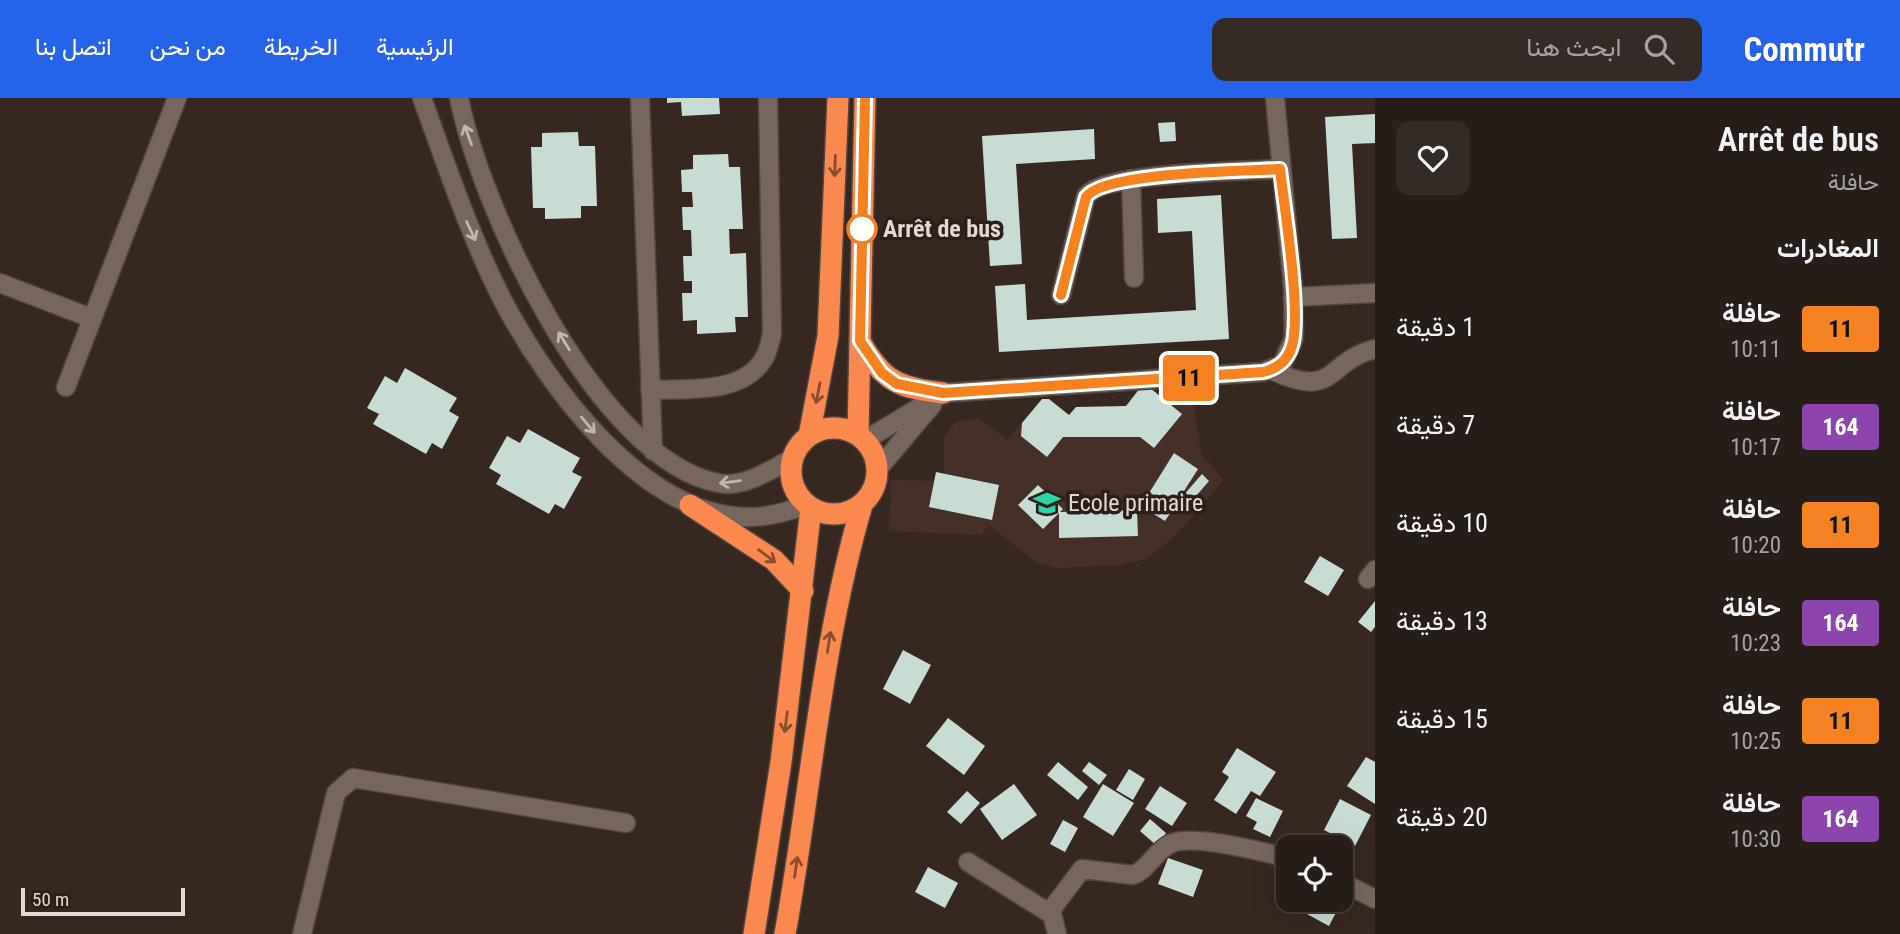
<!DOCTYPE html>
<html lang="ar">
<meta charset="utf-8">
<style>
body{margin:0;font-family:"Roboto Condensed",Vazirmatn,sans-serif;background:#342b26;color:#f1f3f6;direction:rtl;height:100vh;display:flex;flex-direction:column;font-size:26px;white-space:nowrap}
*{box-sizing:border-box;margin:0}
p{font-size:23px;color:#a5a2a2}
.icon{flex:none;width:38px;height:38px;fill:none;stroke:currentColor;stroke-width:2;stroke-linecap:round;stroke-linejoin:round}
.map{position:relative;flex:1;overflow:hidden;direction:ltr}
.panel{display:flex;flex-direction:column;background:#281e19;width:525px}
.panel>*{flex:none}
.badge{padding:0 14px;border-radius:5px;font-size:24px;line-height:46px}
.controls{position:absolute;left:1276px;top:737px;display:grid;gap:14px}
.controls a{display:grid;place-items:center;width:77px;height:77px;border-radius:14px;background:#281e19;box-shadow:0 7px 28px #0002,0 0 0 2px #443c38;font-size:35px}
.scale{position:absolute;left:21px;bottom:18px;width:164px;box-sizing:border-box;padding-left:7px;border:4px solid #e1d8d3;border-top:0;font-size:19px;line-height:24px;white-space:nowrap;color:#e1d8d3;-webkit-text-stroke:5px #2c1e18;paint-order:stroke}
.map>.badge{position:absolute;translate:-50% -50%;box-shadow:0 0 0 4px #fff}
h2{padding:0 21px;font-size:26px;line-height:63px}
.round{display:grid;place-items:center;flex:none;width:74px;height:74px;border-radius:14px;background:#342b26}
.headline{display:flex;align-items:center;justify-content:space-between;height:119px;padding:0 21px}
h1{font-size:33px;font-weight:600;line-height:52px}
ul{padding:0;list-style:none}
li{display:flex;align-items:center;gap:21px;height:98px;padding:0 21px}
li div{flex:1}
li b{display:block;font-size:26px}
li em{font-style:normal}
li .badge{min-width:77px;font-weight:700;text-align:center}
header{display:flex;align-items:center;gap:42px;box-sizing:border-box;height:98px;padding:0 35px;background:#2563eb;color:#fff}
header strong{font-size:33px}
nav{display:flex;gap:38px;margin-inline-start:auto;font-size:24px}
.search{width:490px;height:63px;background:#342b26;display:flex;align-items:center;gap:18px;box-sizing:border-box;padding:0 24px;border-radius:14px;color:#a5a2a2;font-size:26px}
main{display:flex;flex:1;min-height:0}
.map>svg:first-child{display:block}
.built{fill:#443027}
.building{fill:#c8dcd4}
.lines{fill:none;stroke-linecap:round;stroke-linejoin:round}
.minor-casing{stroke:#50453f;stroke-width:21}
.highway-casing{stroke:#50453f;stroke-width:24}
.minor{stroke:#76665e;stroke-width:18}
.highway{stroke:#f9894e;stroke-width:21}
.oneway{stroke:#c1b6b0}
.oneway2{stroke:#884e30}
.line-casing{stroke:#fff;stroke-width:16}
.line{stroke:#f58220;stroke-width:10}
.stop-dot{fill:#fff;stroke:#f58220;stroke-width:3.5}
.labels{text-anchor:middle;stroke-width:7;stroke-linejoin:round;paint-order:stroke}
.stop-label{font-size:24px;font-weight:bold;fill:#e1d8d3;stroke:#2c1e18;text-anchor:start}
.poi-label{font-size:24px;fill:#e1d8d3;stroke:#2c1e18;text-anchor:start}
</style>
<header>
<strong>Commutr</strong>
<div class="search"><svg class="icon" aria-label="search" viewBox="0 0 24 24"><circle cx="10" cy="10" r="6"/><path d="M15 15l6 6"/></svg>ابحث هنا</div>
<nav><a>الرئيسية</a><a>الخريطة</a><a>من نحن</a><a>اتصل بنا</a></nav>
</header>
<main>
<section class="panel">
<div class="headline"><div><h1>Arrêt de bus</h1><p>حافلة</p></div><a class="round"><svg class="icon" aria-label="heart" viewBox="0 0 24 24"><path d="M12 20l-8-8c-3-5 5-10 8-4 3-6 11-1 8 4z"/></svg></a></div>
<h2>المغادرات</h2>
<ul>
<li><span class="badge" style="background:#f58220;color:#111">11</span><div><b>حافلة</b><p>10:11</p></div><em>1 دقيقة</em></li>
<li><span class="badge" style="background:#8e44ad;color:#fff">164</span><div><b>حافلة</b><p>10:17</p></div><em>7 دقيقة</em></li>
<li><span class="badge" style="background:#f58220;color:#111">11</span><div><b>حافلة</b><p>10:20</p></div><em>10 دقيقة</em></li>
<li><span class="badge" style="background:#8e44ad;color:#fff">164</span><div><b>حافلة</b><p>10:23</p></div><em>13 دقيقة</em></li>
<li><span class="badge" style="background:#f58220;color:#111">11</span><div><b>حافلة</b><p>10:25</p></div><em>15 دقيقة</em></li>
<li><span class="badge" style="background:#8e44ad;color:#fff">164</span><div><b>حافلة</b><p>10:30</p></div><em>20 دقيقة</em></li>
</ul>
</section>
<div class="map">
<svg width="1375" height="836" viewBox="0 0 1375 836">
<rect width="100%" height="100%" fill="#362821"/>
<path class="built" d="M 1193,297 L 1201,356 L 1224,382 L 1176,437 L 1147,461 L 1119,467 L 1058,470 L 1037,465 L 989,427 L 981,437 L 889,433 L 891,382 L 944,383 L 944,339 L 955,324 L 979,320 L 1007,342 L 1035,309 L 1065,330 L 1116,324 L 1136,298 Z"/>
<path class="building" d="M 667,0 L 719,0 L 720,16 L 682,18 L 681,4 L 667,5 Z
M 1375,16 L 1375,45 L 1352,46 L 1357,140 L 1332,141 L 1325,19 Z
M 1175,24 L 1176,43 L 1160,44 L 1158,25 Z
M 1094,31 L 1095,61 L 1016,66 L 1022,166 L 990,168 L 982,38 Z
M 578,34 L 579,48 L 595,48 L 597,108 L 581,108 L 581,120 L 545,121 L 545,110 L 533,110 L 531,49 L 542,49 L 542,35 Z
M 728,56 L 729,69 L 740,69 L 743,131 L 729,131 L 730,156 L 746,155 L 748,219 L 735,219 L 736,234 L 697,236 L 697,222 L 683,223 L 682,195 L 692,195 L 692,183 L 684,183 L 683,158 L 692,158 L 691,132 L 683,132 L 682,109 L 693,109 L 692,94 L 682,94 L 681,72 L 693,71 L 693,57 Z
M 1221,97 L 1229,241 L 999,254 L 995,188 L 1025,186 L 1027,222 L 1196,212 L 1192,133 L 1158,135 L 1157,101 Z
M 405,270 L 457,300 L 449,313 L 459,319 L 442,351 L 432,345 L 426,356 L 373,326 L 379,316 L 367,310 L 385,278 L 397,285 Z
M 1144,285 L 1182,316 L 1154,350 L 1140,339 L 1063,339 L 1047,359 L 1021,338 L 1022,325 L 1042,301 L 1049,301 L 1069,317 L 1076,309 L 1126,308 Z
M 528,331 L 580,360 L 572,374 L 582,379 L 564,411 L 555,406 L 549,416 L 496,386 L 501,377 L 489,370 L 507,338 L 520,345 Z
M 1174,355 L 1198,371 L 1165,423 L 1141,408 Z
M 936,374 L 999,387 L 992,422 L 929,409 Z
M 1202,376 L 1209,383 L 1190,405 L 1182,399 Z
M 1038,387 L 1063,411 L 1060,414 L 1137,412 L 1138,438 L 1059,440 L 1059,415 L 1043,431 L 1018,407 Z
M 1320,458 L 1344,472 L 1328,498 L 1304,484 Z
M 1375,503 L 1375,529 L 1371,534 L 1358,524 Z
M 903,552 L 931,567 L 910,606 L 883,591 Z
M 948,620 L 985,648 L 964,677 L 926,648 Z
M 1237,650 L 1276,674 L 1260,698 L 1251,693 L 1236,716 L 1214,702 L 1229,679 L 1222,674 Z
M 1366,659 L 1375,664 L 1375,706 L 1347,688 Z
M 1058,664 L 1088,689 L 1078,702 L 1047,677 Z
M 1089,664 L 1107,677 L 1099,687 L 1082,673 Z
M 1129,671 L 1145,681 L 1133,702 L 1116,692 Z
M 1014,686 L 1037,717 L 1002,742 L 980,711 Z
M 1103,686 L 1134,705 L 1113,738 L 1083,719 Z
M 1160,688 L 1187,705 L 1172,728 L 1145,711 Z
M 967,693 L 980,705 L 961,726 L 947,714 Z
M 1256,700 L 1283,713 L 1270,739 L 1253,731 L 1257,724 L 1246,718 Z
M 1340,701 L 1371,717 L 1355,748 L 1324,732 Z
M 1150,721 L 1166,735 L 1156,747 L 1140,733 Z
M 1063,722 L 1078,730 L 1065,754 L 1050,746 Z
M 1168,760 L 1203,772 L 1193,799 L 1158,786 Z
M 928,769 L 958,785 L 945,810 L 915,794 Z
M 1340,797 L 1344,799 L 1329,828 L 1294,809 L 1298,802 L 1340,802 Z"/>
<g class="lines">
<defs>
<path id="minor" d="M 422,0 C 447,69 470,138 503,203 C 547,286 640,415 744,419 C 765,420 787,414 806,407
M 459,0 C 481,111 597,361 718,385 C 743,391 772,371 793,360
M 640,0 L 653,353
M 1131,81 L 1134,180
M 0,185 L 91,220
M 1061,197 L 1086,98 C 1103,74 1245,73 1280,71
M 1293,199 L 1375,195
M 1271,272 C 1336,303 1326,263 1375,251
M 66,289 L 177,0
M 650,292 C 685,290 741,297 763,262 C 768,255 770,244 772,236 L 768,0
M 862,340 L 872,338 L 943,295 L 1263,274 L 1282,266 L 1294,240 L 1293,191 L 1275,0
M 878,371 L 932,307
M 1368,481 L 1375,472
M 968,764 L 1046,813 L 1051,812 L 1082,771 L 1133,777 C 1148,772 1155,753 1170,746 C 1192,735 1263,754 1288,760
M 1340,783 L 1375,801
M 1051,812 L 1057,836
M 302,836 L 336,695 L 353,680 L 626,725"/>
<path id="highway" d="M 860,243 C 882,283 899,290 943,295
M791 373a43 43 0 1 1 86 0a43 43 0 1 1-86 0Z
M 858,336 L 865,0
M 809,338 L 828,238 L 838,0
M 690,407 L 774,462 L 803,493
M 754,836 L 781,664 L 811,410
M 785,836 C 811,693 821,547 862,407"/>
</defs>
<use href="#minor" class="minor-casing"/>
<use href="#highway" class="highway-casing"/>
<use href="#minor" class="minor"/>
<use href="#highway" class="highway"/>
</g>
<defs><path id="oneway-shaft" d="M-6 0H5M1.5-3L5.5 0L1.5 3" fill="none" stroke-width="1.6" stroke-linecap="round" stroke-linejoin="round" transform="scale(1.75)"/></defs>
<g class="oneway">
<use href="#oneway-shaft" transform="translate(468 37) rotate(-110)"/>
<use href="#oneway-shaft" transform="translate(471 133) rotate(65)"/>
<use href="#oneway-shaft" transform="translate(564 243) rotate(-122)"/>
<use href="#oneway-shaft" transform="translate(588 327) rotate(50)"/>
<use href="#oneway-shaft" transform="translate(730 384) rotate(173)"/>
</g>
<g class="oneway2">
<use href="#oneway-shaft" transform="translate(835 68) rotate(92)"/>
<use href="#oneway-shaft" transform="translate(818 295) rotate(101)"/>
<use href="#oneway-shaft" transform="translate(767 458) rotate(37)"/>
<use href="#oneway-shaft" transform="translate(829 544) rotate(-81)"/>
<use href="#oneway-shaft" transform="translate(786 624) rotate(97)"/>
<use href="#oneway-shaft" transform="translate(796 769) rotate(-82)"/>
</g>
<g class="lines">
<defs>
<path id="line" d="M 865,0 L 860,243 L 882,275 L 897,286 L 943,295 L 1263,274 C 1276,271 1286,264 1291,251 C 1303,221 1284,108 1280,71 C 1245,73 1103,74 1086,99 L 1061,197"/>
</defs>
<use href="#line" class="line-casing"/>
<use href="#line" class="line"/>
</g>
<defs>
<symbol id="school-bare" viewBox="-9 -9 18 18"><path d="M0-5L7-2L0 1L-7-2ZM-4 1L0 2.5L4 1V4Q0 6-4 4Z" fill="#30d4a9" stroke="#2c1e18" stroke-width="2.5" paint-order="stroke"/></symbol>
</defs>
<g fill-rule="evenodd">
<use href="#school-bare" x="1028" y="386" width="38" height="38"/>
</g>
<circle class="stop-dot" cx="862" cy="131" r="14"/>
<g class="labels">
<g class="stop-label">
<text x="883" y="139">Arrêt de bus</text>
</g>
<g class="poi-label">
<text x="1068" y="413">Ecole primaire</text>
</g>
</g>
</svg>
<div class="controls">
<a><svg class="icon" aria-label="locate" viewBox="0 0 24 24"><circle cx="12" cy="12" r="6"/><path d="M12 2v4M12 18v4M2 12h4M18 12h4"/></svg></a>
</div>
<div class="scale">50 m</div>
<b class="badge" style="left:1189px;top:280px;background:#f58220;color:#111">11</b>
</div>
</main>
